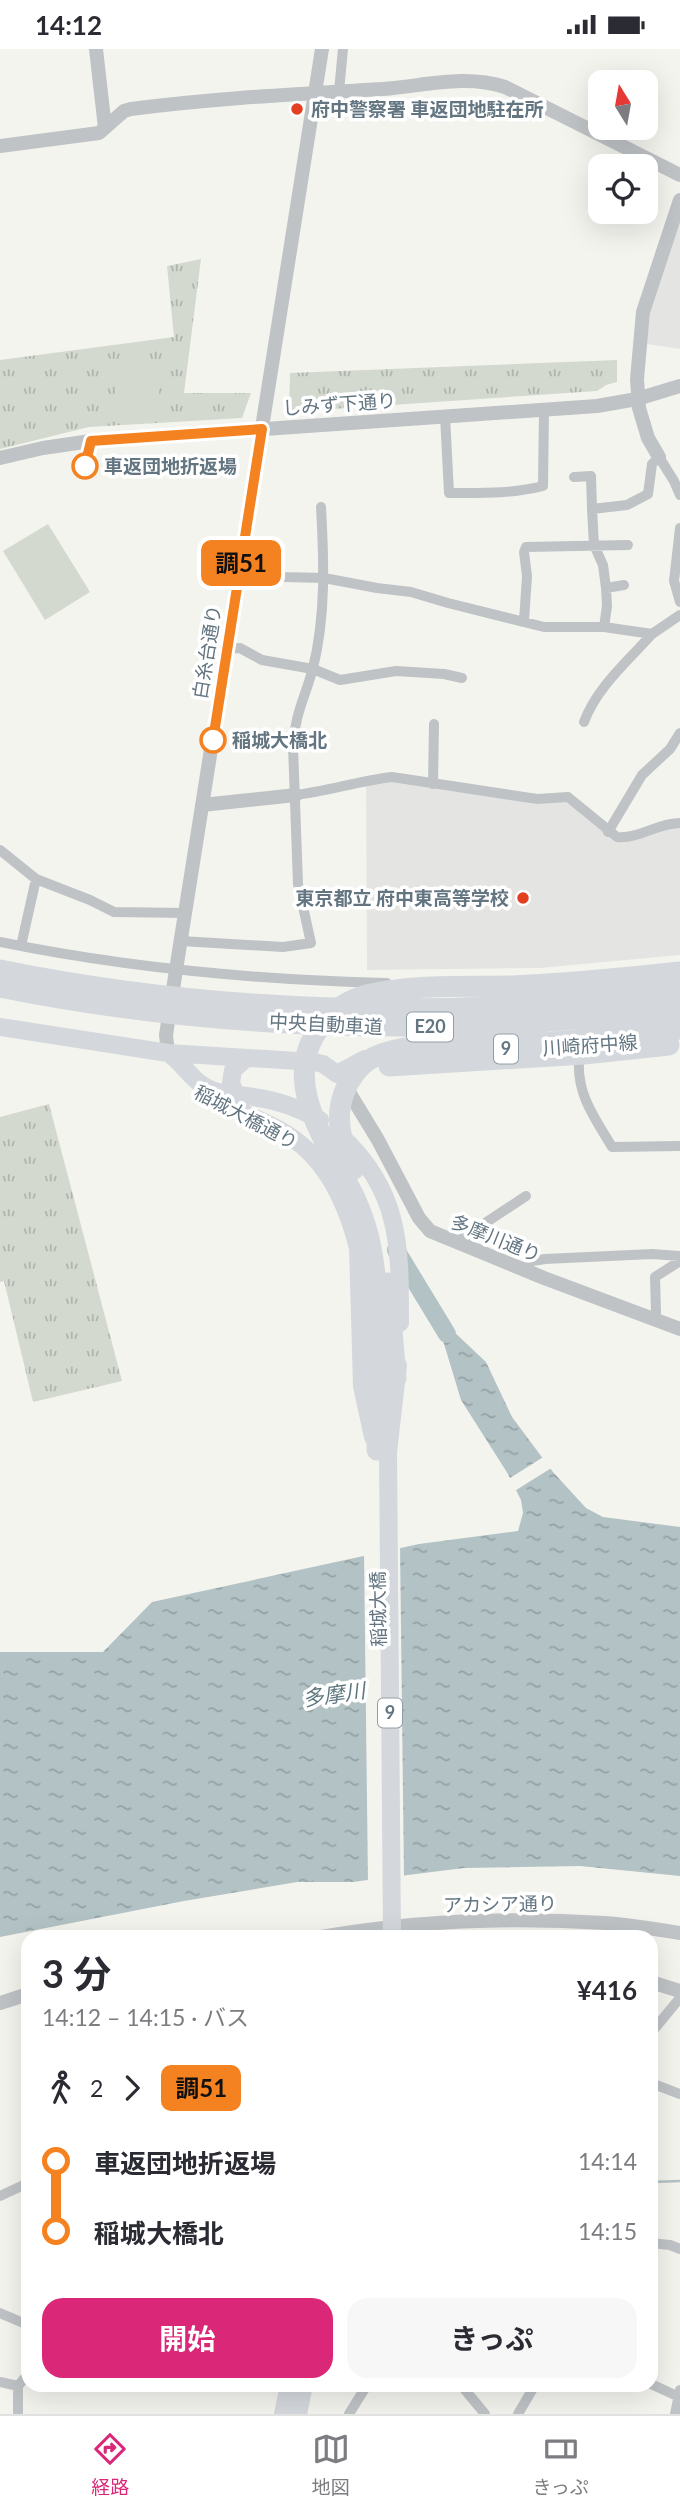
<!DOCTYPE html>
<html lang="ja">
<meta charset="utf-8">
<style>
body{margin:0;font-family:Lato,"Noto Sans JP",sans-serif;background:#f7f7f7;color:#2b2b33;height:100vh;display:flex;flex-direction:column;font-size:26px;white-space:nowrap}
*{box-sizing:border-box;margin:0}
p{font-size:23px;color:#7c7c81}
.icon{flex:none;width:38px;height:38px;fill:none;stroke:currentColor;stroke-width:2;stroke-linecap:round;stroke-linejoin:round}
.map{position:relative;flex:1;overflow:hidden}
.side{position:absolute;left:21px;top:1881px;width:637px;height:462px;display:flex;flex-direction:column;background:#fff;border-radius:21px;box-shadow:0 7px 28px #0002}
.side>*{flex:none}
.badge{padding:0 14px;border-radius:10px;font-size:24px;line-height:46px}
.needle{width:46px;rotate:349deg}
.controls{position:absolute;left:588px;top:21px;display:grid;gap:14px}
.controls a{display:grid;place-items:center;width:70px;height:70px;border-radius:14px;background:#fff;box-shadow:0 7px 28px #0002;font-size:35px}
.map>.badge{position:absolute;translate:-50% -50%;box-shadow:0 0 0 4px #fff}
.legs{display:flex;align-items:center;gap:10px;height:77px;padding:0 21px;font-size:23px}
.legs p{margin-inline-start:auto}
.headline{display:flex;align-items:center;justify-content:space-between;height:119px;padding:0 21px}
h1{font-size:38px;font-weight:700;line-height:52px}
.button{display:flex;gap:14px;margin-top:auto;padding:14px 21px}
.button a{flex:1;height:80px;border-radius:21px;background:#db2777;color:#fff;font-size:28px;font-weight:700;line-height:80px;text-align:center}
.button a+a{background:#f7f7f7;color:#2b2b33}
ul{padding:0 21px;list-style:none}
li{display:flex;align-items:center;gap:24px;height:70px;font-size:26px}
li i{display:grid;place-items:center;width:10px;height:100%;margin:0 9px;background:currentColor}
li i::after{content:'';width:18px;height:18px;margin:-9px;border:5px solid;border-radius:50%;background:#fff}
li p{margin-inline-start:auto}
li:first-child i{background:linear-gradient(#0000 50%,currentColor 0)}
li:last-child i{background:linear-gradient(currentColor 50%,#0000 0)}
.status{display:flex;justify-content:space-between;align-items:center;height:49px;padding:0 35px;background:#fff;direction:ltr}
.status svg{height:19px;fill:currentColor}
.menu{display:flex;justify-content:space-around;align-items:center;height:98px;border-top:2px solid #e1e1e2;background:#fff;font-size:19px;color:#7c7c81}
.menu a{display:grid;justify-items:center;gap:4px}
.menu .on{color:#db2777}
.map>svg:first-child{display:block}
.built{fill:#e4e5e3}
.grass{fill:url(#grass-tufts)}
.pitch{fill:#d3d9cf}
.water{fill:url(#water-ripples)}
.pier{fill:#f4f4ef}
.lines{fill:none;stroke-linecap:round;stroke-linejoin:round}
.stream{stroke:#b3c2c4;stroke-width:2.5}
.river{stroke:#b3c2c4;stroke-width:18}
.minor{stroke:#bfc3c6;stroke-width:10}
.tertiary{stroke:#bfc3c6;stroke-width:14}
.primary{stroke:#d4d8dc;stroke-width:18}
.motorway{stroke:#d4d8dc;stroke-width:21}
.line-1-casing{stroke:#fff;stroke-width:16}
.line-1{stroke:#f58220;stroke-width:10}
.poi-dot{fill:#e24021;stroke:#fff;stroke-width:2.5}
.stop-1-dot{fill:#fff;stroke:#f58220;stroke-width:3.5}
.labels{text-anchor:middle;stroke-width:7;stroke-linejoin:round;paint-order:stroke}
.shield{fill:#fff;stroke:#929ea7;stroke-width:2}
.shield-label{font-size:18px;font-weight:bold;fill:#637581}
.poi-label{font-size:19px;font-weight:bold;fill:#637581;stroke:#fff;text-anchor:start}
.street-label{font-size:19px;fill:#637581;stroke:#fff}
.stop-label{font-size:19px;font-weight:bold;fill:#637581;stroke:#fff;text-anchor:start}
.water-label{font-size:21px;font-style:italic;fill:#5e787f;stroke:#fff}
</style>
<div class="status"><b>14:12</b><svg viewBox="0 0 49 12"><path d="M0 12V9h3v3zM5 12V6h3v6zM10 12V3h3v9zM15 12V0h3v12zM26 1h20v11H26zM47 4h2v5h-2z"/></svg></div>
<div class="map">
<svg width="680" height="2365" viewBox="0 0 680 2365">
<defs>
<pattern id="grass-tufts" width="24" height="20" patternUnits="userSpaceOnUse" patternTransform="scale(1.75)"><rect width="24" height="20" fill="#d3d9cf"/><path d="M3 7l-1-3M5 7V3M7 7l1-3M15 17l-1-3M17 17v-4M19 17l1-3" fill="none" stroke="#afb5ad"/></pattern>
<pattern id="water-ripples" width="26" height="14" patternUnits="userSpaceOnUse" patternTransform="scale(1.75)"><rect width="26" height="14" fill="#b3c2c4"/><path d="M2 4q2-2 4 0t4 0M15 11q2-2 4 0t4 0" fill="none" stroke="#95a2a5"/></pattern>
</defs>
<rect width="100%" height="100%" fill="#f4f4ef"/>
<path class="built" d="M 680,172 L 680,300 L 647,295 L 650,262 Z
M 382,732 L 420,734 L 436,740 L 496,748 L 534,755 L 558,752 L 570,753 L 614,790 L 680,778 L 680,906 L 540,919 L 367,921 L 366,735 Z"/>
<path class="grass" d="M 201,210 L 184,344 L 251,344 L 242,369 L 89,378 L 0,400 L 0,311 L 174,288 L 167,217 Z
M 617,311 L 617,333 L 606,336 L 597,342 L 289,363 L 290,324 Z
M 49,1055 L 122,1332 L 33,1353 L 4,1232 L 0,1233 L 0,1068 Z"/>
<path class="pitch" d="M 156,310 L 161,362 L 118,367 L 112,315 Z
M 48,475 L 90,543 L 45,571 L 3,502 Z"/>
<path class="water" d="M 435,1265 L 486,1313 L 512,1368 L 553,1423 L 586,1459 L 603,1468 L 680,1478 L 680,1827 L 580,1817 L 464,1819 L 352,1833 L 297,1833 L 184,1852 L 0,1888 L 0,1603 L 103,1603 L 152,1553 L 419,1495 L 518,1482 L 523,1464 L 521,1451 L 508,1425 L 461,1351 Z"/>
<path class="pier" d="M 545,1407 L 553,1418 L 513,1443 L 507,1431 Z
M 400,1496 L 404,1830 L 368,1835 L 364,1504 Z"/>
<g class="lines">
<path class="stream" d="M 651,2133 L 680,2132"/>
<path class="river" d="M 396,1201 L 447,1285"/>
<path class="minor" d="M 339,42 L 343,0
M 445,367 L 449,444 C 481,444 512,445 543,437 L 544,361
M 574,428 L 591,427 L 592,460 L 627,456 L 648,445 L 652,415 L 659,408 L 674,432 L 680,446
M 592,460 L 594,496 L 603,516 L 606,539 L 607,557 L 604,578
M 680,479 L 674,532 L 680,553
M 241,513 L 282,528 L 324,529 L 377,539 L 411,543 L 448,554 L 544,578 L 604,578 L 652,585 L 680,566
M 606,539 L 624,536
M 524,572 L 527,527 L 524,503 L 526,498 L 628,496
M 227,600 L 240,599 L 262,611 L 313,620 L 340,631 L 396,622 L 444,625 L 462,629
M 584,673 C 597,638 628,612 652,585
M 433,735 L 434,675
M 296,746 C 328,742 359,732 392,728 L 537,750 L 568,748 L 617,788 C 640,790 657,774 680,774
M 608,783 L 642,726 L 670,700 L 680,684
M 0,801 L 36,830 L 90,851 L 114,863 L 185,864
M 181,892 L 283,898 L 311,894 L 298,835 L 293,697 C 295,664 305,649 313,619 C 326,566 324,512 321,458
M 0,893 C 127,919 257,931 387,934
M 21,897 L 36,830
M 579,1012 C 577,1046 595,1069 612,1098 L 680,1097
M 455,1194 L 526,1147
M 524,1221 L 532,1212 L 545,1210 L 652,1205 L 680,1207
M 654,1271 L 656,1263 L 655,1228 L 680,1212
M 651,1984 L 680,1949
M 651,2034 L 680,2045
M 0,2147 L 28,2134
M 651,2194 L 670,2196 L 680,2200
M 0,2264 L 28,2276
M 0,2333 L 18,2337 L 18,2365
M 651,2335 L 677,2347
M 461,2336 L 485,2365
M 18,2337 L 28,2325
M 349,2365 L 367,2336
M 518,2365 L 535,2336
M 675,2365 L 680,2341"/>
<path class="tertiary" d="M 96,0 L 105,79
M 0,97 L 99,84 L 124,62 L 131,60 C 214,49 299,45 383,40 C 424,37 465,25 505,38 L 680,126
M 659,408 L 648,389 L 639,359 L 637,330 L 643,263 L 680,151
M 0,409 L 43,399 L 91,392 L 597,357 L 637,350 L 680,337
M 202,756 L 296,746
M 168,1004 L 166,986 L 176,921 L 322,0
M 344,1035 L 378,1091 L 419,1169 L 430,1182 L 544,1229 L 680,1280
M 321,1888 C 413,1872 512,1868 605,1874 C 630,1876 655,1880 680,1884
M 651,1933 L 680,1942
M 0,1954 L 28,1945"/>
<path class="primary" d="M 0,978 L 168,1004 L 314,1013 L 323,1015 L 337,1025
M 168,1004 C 182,1013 190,1029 204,1037 C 218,1046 237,1045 253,1048 C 276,1051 299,1059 320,1071
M 337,1025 L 365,1010
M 236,1046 L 231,1034 L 233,1021 L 245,1010
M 204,1047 C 231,1061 262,1069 288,1086 C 328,1112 347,1155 358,1199 L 362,1337 L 373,1388
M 342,1088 C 401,1143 400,1199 400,1274
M 392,1888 L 388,1403 L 398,1316
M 283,2365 L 289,2336
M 298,2365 L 304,2336"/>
<path class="motorway" d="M 0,921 C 226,967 451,970 680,943
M 0,938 C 224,983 454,987 680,960
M 389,1017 L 584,1005 L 669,996
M 354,1120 C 342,1095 334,1071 344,1044 C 348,1032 358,1018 369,1011 C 406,988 507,995 553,993 C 595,990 638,984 680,980
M 388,1234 L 396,1329
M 377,1401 C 379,1335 383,1264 371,1199 C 368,1181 362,1165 355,1149 C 330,1097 278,1034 320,978 C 332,962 348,951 367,946 C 411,935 465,938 511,937 C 567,935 624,929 680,923"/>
</g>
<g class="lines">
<defs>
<path id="line-1" d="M 85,417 L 91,392 L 262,380 L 213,691"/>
</defs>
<use href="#line-1" class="line-1-casing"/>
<use href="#line-1" class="line-1"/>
</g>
<g class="poi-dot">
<circle cx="297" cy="60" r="7"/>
<circle cx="523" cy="849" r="7"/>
</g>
<g class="stop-1-dot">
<circle cx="85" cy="417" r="12"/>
<circle cx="213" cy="691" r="12"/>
</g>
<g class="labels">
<g class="shield">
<rect x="407" y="963.5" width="46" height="29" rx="5"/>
<rect x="494" y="985.5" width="24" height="29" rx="5"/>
<rect x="378" y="1649.5" width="24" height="29" rx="5"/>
</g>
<g class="shield-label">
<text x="430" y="984">E20</text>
<text x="506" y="1006">9</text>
<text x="390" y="1670">9</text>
</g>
<g class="poi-label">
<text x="311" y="67">府中警察署 車返団地駐在所</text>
<text x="509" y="856" text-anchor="end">東京都立 府中東高等学校</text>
</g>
<g class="street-label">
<text transform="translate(339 355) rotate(-4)" y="7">しみず下通り</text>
<text transform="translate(207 603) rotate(-81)" y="7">白糸台通り</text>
<text transform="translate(326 975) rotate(3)" y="7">中央自動車道</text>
<text transform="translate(590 996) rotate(-4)" y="7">川崎府中線</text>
<text transform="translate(246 1068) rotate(28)" y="7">稲城大橋通り</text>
<text transform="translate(496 1189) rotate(22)" y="7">多摩川通り</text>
<text transform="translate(378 1560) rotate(-91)" y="7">稲城大橋</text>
<text transform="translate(500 1855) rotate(-1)" y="7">アカシア通り</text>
</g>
<g class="stop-label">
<text x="104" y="424">車返団地折返場</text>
<text x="232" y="698">稲城大橋北</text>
</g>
<g class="water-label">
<text transform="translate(334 1646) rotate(-8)" y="7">多摩川</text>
</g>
</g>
</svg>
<div class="controls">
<a><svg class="needle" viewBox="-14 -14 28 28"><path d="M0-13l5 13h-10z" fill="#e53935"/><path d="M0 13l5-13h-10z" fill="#7c7c81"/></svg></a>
<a><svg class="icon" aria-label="locate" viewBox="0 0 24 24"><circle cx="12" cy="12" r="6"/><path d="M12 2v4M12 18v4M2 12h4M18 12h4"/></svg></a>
</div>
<b class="badge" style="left:241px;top:514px;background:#f58220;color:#111">調51</b>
<section class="side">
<div class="headline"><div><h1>3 分</h1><p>14:12 – 14:15 · バス</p></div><b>¥416</b></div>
<div class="legs"><svg class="icon" aria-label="walk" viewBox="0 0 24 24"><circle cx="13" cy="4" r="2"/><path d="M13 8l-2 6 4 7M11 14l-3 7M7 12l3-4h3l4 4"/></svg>2<svg class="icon" aria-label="forward" viewBox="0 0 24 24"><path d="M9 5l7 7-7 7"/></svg><b class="badge" style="background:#f58220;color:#111">調51</b></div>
<ul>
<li><i style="color:#f58220"></i><b>車返団地折返場</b><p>14:14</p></li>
<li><i style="color:#f58220"></i><b>稲城大橋北</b><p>14:15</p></li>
</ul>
<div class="button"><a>開始</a><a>きっぷ</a></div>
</section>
</div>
<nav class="menu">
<a class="on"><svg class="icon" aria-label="directions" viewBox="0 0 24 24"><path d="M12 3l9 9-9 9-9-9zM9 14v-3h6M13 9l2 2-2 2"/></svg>経路</a>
<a><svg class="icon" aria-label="map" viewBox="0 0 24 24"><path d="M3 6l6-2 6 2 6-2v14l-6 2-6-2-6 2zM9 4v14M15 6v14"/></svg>地図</a>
<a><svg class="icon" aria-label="tickets" viewBox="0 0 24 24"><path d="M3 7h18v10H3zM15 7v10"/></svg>きっぷ</a>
</nav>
